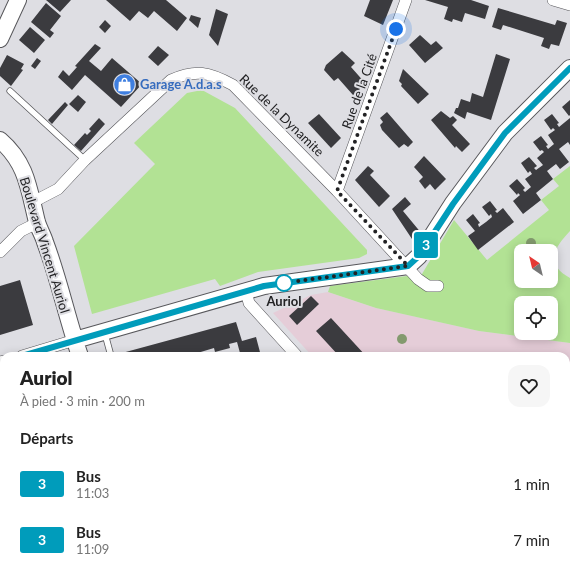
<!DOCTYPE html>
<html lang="fr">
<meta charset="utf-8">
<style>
body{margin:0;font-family:Lato,sans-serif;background:#f6f6f6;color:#222;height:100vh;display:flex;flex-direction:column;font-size:15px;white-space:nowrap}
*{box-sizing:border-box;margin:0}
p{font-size:13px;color:#767676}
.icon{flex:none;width:22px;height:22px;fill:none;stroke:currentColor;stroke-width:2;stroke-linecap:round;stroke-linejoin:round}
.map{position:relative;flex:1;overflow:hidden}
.panel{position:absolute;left:0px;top:352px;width:570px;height:224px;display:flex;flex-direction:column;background:#fff;border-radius:12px 12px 0 0;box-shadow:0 2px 10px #0003}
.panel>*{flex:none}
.badge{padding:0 8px;border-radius:3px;font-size:14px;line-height:26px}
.needle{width:26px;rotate:325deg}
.tools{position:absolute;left:514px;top:244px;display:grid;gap:8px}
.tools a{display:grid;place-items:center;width:44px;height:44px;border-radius:8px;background:#fff;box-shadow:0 2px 10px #0003;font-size:20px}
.you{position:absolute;width:20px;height:20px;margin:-10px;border:3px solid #fff;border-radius:50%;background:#1a73e8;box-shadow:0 0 0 6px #1a73e833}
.map>.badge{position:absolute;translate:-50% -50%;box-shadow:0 0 0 2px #fff}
h2{padding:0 20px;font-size:15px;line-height:36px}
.round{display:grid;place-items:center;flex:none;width:42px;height:42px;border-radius:12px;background:#f6f6f6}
.head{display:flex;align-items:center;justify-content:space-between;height:68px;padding:0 20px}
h1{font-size:19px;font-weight:800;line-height:30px}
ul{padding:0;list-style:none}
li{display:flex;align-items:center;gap:12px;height:56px;padding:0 20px}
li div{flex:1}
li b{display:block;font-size:15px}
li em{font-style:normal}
li .badge{min-width:44px;font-weight:700;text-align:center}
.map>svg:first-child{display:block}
.education{fill:#e5cdd8}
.green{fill:#b2e294;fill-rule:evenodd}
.building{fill:#3b3b3f}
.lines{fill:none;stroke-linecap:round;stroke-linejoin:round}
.lane-casing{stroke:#57575b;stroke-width:7}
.street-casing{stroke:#57575b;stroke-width:12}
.secondary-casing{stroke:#57575b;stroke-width:18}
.lane{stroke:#fff;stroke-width:5.5}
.street{stroke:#fff;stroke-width:11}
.secondary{stroke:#fff;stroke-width:16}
.tree{fill:#839a6e}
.line-casing{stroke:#fff;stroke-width:9}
.line{stroke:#009cbb;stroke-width:6}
.walk{stroke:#222224;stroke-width:4;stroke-dasharray:0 7.2}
.stop-dot{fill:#fff;stroke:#009cbb;stroke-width:2}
.labels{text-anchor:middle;stroke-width:4;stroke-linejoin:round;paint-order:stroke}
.shop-label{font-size:13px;font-weight:bold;fill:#366cbe;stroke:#dedee3;text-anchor:start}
.street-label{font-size:13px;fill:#222224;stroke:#dedee3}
.stop-label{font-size:13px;font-weight:bold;fill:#222224;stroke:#dedee3}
</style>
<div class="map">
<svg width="570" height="576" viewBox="0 0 570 576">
<rect width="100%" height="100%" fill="#dedee3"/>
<path class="education" d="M 328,292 L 376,308 L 479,331 L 570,343 L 570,576 L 512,576 L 508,572 L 566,572 L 566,356 L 312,356 L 273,313 L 311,295 Z"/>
<path class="green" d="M 202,90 L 235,108 L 367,250 L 367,254 L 359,258 L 258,272 L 220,286 L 215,279 L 92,314 L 74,246 L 155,164 L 134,143 L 187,93 Z
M 570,166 L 570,231 C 554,248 544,264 570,278 L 570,343 L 479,331 L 376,308 L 328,292 L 330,286 L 422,274 L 454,220 L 487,260 L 549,210 L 541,200 L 559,186 L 553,179 ZM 521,251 L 551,251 L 551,281 L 521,281 ZM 521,303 L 551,303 L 551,333 L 521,333 Z"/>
<path class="building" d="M 46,0 L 71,0 L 60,12 Z
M 106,0 L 166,0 L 187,18 L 177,31 L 154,11 L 148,18 L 139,11 L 130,21 Z
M 370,0 L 393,0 L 383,25 L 364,16 Z
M 425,0 L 471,0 L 489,6 L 485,19 L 465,13 L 462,22 L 453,19 L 452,22 L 444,19 L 448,7 Z
M 46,3 L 61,16 L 50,30 L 54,33 L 50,38 L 31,22 Z
M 498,8 L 555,25 L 557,20 L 567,23 L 559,46 L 551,44 L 549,49 L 541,46 L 544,38 L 503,25 L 501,30 L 492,27 Z
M 216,9 L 228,14 L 218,46 L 209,35 Z
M 191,15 L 201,18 L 198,28 L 189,20 Z
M 105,20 L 111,26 L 105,33 L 99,27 Z
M 30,27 L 45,40 L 34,53 L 19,40 Z
M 420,35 L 431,45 L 436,41 L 443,48 L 425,63 L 409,45 Z
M 95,44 L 101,48 L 89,61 L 101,71 L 112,58 L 142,84 L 121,107 L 85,75 L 72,90 L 58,77 L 63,70 L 69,76 L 77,67 L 75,66 Z
M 158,46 L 169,55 L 158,66 L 148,57 Z
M 342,51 L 355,63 L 351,67 L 366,84 L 353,95 L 338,78 L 334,81 L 324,70 L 326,65 Z
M 496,54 L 510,59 L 491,120 L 467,112 L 465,119 L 454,113 L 456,108 L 458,108 L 461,99 L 470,102 L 472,93 L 483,97 Z
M 7,55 L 24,64 L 21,69 L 23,70 L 11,86 L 0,76 L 0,68 Z
M 37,58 L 41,61 L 35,69 L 31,66 Z
M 403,69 L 429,94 L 418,104 L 401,86 L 402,84 L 399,81 Z
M 78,95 L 86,102 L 78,112 L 69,104 Z
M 570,100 L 570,115 L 569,116 L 562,107 Z
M 65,102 L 68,105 L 52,124 L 48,120 Z
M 441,111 L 450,118 L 453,116 L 457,120 L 452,125 L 470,144 L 462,152 L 456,146 L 455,148 L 431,120 Z
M 387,112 L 413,142 L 408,147 L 404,144 L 399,148 L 382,130 L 380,125 L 383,122 L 380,118 Z
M 319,114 L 341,138 L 331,148 L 308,123 Z
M 552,114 L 559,123 L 557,124 L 559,127 L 570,118 L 570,145 L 568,142 L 559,149 L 569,162 L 560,169 L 556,164 L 547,171 L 553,179 L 536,193 L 541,200 L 523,214 L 513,201 L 520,195 L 518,193 L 517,195 L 509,186 L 517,179 L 525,188 L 523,190 L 525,192 L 531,187 L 525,179 L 532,174 L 530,171 L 528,173 L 521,163 L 529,157 L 537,166 L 534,168 L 536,170 L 543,165 L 537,158 L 544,152 L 542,150 L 540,151 L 533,142 L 541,136 L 548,145 L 546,146 L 548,149 L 554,144 L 548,135 L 555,130 L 553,128 L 551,130 L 544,120 Z
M 99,118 L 105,124 L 81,151 L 74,145 L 85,133 L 87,135 L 91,131 L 89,129 Z
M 424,156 L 446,179 L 435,190 L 430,184 L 425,189 L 419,181 L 423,177 L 414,167 Z
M 368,166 L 374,171 L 370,175 L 390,196 L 379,207 L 355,180 Z
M 405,197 L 411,204 L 403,211 L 422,234 L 414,242 L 392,209 Z
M 490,201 L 497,210 L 495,211 L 497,213 L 503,208 L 514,222 L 478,250 L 468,236 L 475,231 L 466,220 L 473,214 L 480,223 L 478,224 L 479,227 L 486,222 L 492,217 L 491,214 L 489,216 L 482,207 Z
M 20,280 L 33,325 L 0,335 L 0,286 Z
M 311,296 L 319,304 L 297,325 L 289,316 Z
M 331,318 L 366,356 L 339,356 L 316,331 Z
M 236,322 L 242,341 L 256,337 L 261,356 L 236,356 L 236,354 L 240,353 L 237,342 L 229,344 L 230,348 L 215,352 L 214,348 L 194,354 L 194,356 L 123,356 L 122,353 Z
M 570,378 L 570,425 L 566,428 L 566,381 Z
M 4,390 L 4,410 L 0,412 L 0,391 Z
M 4,453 L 4,465 L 0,466 L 0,455 Z
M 566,471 L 570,476 L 570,518 L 568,516 L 566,518 Z
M 4,484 L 4,497 L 0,497 L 0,485 Z
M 4,531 L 4,560 L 0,562 L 0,533 Z
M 570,534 L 570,576 L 566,576 L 562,572 L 566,572 L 566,538 Z
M 60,572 L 71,572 L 72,576 L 61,576 Z
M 396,572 L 448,572 L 449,576 L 384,576 Z
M 545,572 L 558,572 L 553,576 L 548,576 Z"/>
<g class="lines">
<defs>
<path id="lane" d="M 10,91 L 85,160
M 105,334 L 111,356
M 170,572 L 171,576"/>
<path id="street" d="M 553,0 L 570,5
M 337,191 L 406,0
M 33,202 L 58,189 L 85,160 L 171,80 C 196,69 209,72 233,85 L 337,191 L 418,279 L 428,286 L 438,286
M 0,252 L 21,231 L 37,223
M 246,291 L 249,303 L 297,356
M 22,356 L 75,340
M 0,362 L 4,361
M 0,523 L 4,522
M 493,572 L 497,576"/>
<path id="secondary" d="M 0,39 L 18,0
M 0,140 C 27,163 29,190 37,222 C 39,229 43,235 45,242 C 59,279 67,318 80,356
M 75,340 L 264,286 L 408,266 L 419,256 L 453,203 L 505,133 L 570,68
M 143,572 L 144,576"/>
</defs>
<use href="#lane" class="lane-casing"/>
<use href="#street" class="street-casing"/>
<use href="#secondary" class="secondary-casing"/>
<use href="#lane" class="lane"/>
<use href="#street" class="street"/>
<use href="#secondary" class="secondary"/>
</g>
<g class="tree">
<circle cx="531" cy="243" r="5"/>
<circle cx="402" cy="339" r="5"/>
</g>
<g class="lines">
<defs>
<path id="line" d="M 22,356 L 264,286 L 408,266 L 419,256 L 453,204 L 505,133 L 570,68"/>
</defs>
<use href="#line" class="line-casing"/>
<use href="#line" class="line"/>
<path class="walk" d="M 284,283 L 408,266 L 337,191 L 396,29"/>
</g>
<defs>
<symbol id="shop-disc" viewBox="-11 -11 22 22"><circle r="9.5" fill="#3f7fe0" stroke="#dedee3"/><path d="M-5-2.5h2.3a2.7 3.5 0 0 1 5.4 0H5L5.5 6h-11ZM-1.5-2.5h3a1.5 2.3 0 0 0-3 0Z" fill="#fff"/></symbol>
</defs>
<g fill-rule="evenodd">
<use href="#shop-disc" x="112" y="72" width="25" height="25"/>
</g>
<circle class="stop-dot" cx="284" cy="283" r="8"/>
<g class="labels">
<g class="shop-label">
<text x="140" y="89">Garage A.d.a.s</text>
</g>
<g class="street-label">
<text transform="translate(359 91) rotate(-70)" y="5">Rue de la Cité</text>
<text transform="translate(282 115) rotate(44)" y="5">Rue de la Dynamite</text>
<text transform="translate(45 245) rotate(73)" y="5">Boulevard Vincent Auriol</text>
</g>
<g class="stop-label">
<text x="284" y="306">Auriol</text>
</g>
</g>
</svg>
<div class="tools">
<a><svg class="needle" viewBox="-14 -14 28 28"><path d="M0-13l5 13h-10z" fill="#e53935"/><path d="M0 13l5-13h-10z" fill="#767676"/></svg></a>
<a><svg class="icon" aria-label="locate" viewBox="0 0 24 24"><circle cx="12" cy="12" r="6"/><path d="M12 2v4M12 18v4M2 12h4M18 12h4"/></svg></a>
</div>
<div class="you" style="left:396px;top:29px"></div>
<b class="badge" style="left:426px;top:245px;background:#009cbb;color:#fff">3</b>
<section class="panel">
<div class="head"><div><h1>Auriol</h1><p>À pied · 3 min · 200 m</p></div><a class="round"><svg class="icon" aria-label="heart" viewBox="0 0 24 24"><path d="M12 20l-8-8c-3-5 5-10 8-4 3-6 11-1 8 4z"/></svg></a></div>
<h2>Départs</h2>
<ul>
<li><span class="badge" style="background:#009cbb;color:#fff">3</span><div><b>Bus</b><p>11:03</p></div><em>1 min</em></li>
<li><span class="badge" style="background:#009cbb;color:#fff">3</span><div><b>Bus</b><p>11:09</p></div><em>7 min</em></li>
</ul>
</section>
</div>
